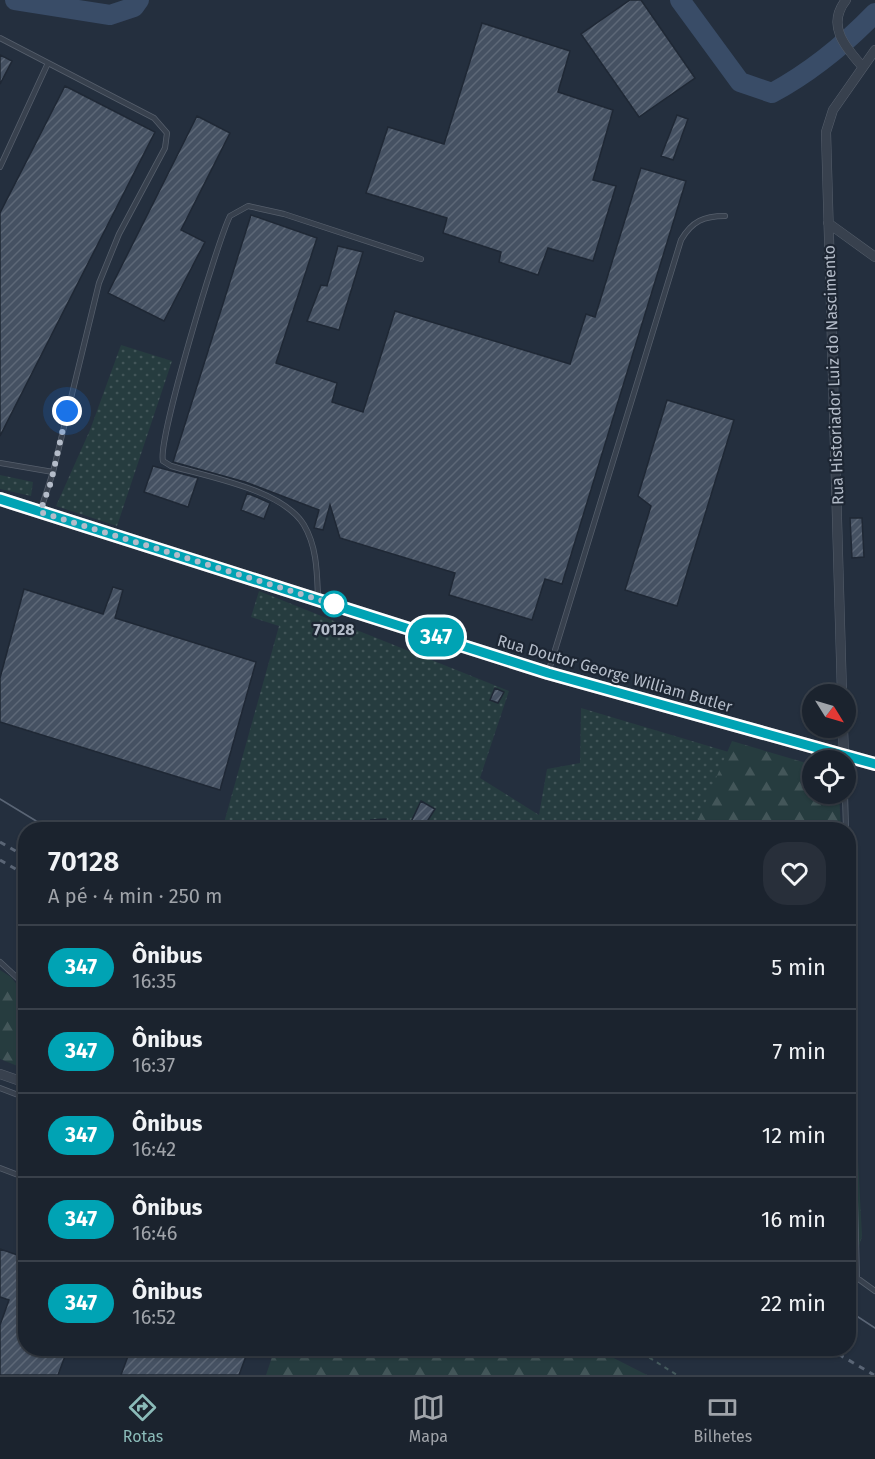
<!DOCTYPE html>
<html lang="pt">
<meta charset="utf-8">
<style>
body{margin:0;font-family:"Fira Sans",sans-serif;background:#282f3a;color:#f1f3f6;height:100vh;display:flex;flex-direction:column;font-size:22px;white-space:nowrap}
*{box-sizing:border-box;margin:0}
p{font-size:20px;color:#a0a4aa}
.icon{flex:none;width:33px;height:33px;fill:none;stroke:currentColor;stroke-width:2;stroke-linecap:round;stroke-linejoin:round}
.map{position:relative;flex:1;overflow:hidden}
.side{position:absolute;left:18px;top:822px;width:838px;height:534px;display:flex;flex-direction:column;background:#1b232e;border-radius:24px;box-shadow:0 2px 4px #0004,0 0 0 2px #39404a}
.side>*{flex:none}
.badge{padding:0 12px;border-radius:20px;font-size:21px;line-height:39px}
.needle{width:39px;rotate:127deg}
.buttons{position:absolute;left:802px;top:684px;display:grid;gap:12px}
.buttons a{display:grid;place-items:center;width:54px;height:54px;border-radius:50%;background:#1b232e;box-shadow:0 2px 4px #0004,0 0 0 2px #39404a;font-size:30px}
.you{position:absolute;width:30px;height:30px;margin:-15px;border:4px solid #fff;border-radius:50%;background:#1a73e8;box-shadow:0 0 0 9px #1a73e833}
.map>.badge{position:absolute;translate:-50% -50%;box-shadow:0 0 0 3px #fff}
.round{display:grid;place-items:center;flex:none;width:63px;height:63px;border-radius:24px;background:#282f3a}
.overview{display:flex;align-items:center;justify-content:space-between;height:102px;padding:0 30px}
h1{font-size:28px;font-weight:600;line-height:45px}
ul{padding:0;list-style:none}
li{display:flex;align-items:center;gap:18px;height:84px;padding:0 30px;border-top:2px solid #39404a}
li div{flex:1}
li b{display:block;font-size:22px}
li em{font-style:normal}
li .badge{min-width:66px;font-weight:700;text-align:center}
.tab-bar{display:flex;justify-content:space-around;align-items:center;height:84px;border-top:2px solid #39404a;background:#1b232e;font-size:16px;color:#a0a4aa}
.tab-bar a{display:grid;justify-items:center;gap:3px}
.tab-bar .active{color:#8bbbb9}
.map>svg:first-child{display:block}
.green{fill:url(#green-dots)}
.forest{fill:url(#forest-firs)}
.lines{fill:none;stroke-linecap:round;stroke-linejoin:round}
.river{stroke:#394c67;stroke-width:20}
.building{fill:url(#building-hatch);stroke:#1f2835;stroke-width:1.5}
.lane-casing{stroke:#565f6c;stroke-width:6}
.street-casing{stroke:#565f6c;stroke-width:10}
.secondary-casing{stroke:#565f6c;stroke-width:14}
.path{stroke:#44595c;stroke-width:2;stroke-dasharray:4.5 4.5;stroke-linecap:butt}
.lane{stroke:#38414e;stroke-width:4.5}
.street{stroke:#38414e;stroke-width:9}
.secondary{stroke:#465061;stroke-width:12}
.tram{stroke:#5a6575;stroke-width:1.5}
.rail{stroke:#5a6575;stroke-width:3;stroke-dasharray:6 6;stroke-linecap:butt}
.line-casing{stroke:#fff;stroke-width:14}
.line{stroke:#00a3b4;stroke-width:9}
.walk{stroke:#b4bcc9;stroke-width:6;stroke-dasharray:0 10.8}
.stop-dot{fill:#fff;stroke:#00a3b4;stroke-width:3}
.labels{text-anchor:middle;stroke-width:4.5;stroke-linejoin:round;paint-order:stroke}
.street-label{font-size:16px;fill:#b4bcc9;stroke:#1d2633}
.stop-label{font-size:16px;font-weight:bold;fill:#b4bcc9;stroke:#1d2633}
</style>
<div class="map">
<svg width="875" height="1375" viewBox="0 0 875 1375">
<defs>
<pattern id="green-dots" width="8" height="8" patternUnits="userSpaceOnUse" patternTransform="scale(1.5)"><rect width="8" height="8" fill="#263c3f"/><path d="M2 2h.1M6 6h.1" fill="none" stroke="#435659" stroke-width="1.8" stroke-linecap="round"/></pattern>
<pattern id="forest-firs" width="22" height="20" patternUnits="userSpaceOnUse" patternTransform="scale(1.5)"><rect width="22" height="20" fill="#263c3f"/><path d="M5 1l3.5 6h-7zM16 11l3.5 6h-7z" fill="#435659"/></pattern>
<pattern id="building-hatch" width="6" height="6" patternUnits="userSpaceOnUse" patternTransform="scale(1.5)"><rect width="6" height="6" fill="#455162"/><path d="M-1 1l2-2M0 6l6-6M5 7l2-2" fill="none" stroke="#5d6877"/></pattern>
</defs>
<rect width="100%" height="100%" fill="#242f3e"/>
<path class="green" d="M 121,345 L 172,361 L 117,526 L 56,506 L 90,430 Z
M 0,475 L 33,482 L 31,496 L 0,489 Z
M 259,591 L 509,691 L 480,778 L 539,815 L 547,769 L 580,763 L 581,708 L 732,753 L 697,829 L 222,830 L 279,626 L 251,617 Z"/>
<path class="forest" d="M 732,741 L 813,765 L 813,794 L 839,794 L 841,829 L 694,829 Z
M 0,970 L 11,977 L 25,995 L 25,1069 L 0,1059 Z
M 849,987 L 862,1236 L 857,1254 L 849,1249 Z
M 275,1348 L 596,1349 L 647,1375 L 266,1375 Z"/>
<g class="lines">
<path class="river" d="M 15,0 L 110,15 L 134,7 L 139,0
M 680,0 L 740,82 L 772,93 C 811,72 844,45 875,13"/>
</g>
<path class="building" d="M 630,0 L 641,0 L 695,78 L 639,117 L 581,34 Z
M 482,23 L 570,51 L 558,92 L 613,110 L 593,180 L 616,186 L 593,261 L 548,248 L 538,275 L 499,262 L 501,252 L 443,233 L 447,218 L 366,193 L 388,127 L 444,144 Z
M 0,55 L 12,61 L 0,84 Z
M 65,86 L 155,132 L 0,436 L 0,213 Z
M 677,115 L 688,119 L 673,160 L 661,156 Z
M 197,116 L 230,133 L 181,230 L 205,242 L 164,321 L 108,293 Z
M 641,168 L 686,181 L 562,584 L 545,579 L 532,620 L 449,595 L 455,573 L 340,538 L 330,505 L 323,530 L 314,528 L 319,510 L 245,482 L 173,462 L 251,215 L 317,238 L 276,363 L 337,383 L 332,402 L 363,412 L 395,311 L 570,364 L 586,314 L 595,317 Z
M 338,246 L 363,252 L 339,330 L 307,321 L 321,285 L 327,286 Z
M 667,400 L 734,420 L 677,606 L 625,590 L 651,506 L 638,496 Z
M 153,466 L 198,478 L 188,507 L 144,492 Z
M 247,493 L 270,503 L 264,519 L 241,510 Z
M 850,518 L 862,518 L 864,557 L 852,558 Z
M 113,587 L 123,590 L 115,618 L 256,662 L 220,790 L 0,722 L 0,678 L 24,589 L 103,614 Z
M 495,688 L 504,692 L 498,703 L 490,700 Z
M 421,801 L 435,809 L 423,828 L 411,822 Z
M 386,819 L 382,830 L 374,830 L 371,820 Z
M 0,1249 L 26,1258 L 26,1348 L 68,1348 L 58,1375 L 0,1375 L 0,1325 L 9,1300 L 0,1297 Z
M 131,1348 L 249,1348 L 239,1375 L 121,1375 Z"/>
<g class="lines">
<defs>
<path id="lane" d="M 0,38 L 154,118 L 167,133 L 165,148 L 119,234 L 99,283 L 53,472 L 0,463
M 0,167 L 48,63
M 41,509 L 53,472
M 318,597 C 317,573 317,547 304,525 C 283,490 209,477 171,466 L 163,461 C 157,442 217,242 230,216 L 248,206 L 284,214 L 421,259
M 548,673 L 681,240 C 692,221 704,216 725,216
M 845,794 L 846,830
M 0,962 L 26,986
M 849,965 L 857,1278 L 875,1291
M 0,1088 L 26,1098
M 0,1168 L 26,1178"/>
<path id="street" d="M 846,0 C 826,25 845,47 862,66
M 828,223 L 875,257
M 842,694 L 826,132 L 833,110 L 875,50
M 843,728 L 844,756
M 0,1074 L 26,1083"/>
<path id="secondary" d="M 0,499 L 548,673 L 875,764"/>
</defs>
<use href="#lane" class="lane-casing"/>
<use href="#street" class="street-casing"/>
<use href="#secondary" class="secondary-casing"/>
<path class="path" d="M 634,1348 L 677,1375"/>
<use href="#lane" class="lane"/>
<use href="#street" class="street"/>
<use href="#secondary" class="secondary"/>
<path class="tram" d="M 0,799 L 51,830
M 849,1311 L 875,1328"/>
<path class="rail" d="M 0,842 L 26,857
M 0,860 L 26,875
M 828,1348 L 874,1375"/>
</g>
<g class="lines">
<defs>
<path id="line" d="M 0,499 L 548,673 L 875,764"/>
</defs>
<use href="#line" class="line-casing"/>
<use href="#line" class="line"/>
<path class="walk" d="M 67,411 L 51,482 L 40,512 L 339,606 L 334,604"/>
</g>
<circle class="stop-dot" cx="334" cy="604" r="12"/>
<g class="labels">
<g class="street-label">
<text transform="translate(833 375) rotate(-92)" y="6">Rua Historiador Luiz do Nascimento</text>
<text transform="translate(615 673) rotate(16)" y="6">Rua Doutor George William Butler</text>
</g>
<g class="stop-label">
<text x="334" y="635">70128</text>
</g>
</g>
</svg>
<div class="buttons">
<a><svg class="needle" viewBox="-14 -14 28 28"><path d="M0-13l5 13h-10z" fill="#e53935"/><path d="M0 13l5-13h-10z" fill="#a0a4aa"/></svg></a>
<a><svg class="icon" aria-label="locate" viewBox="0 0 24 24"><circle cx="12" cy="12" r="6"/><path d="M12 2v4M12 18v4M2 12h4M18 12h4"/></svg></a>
</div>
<div class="you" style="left:67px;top:411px"></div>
<b class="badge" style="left:436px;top:637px;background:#00a3b4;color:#fff">347</b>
<section class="side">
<div class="overview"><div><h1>70128</h1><p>A pé · 4 min · 250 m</p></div><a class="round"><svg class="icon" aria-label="heart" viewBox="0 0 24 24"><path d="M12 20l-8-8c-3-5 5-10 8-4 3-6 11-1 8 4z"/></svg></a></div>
<ul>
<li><span class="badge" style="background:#00a3b4;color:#fff">347</span><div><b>Ônibus</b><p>16:35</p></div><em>5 min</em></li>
<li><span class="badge" style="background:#00a3b4;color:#fff">347</span><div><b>Ônibus</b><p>16:37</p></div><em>7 min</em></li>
<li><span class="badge" style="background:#00a3b4;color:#fff">347</span><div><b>Ônibus</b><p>16:42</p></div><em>12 min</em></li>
<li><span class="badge" style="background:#00a3b4;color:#fff">347</span><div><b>Ônibus</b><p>16:46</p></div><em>16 min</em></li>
<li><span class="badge" style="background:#00a3b4;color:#fff">347</span><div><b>Ônibus</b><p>16:52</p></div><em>22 min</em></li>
</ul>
</section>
</div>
<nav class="tab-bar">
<a class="active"><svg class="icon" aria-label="directions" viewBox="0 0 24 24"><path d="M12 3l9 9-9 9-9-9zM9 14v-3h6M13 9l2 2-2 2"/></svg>Rotas</a>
<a><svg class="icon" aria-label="map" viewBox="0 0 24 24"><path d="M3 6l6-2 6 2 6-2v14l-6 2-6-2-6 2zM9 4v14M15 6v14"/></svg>Mapa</a>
<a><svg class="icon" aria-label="tickets" viewBox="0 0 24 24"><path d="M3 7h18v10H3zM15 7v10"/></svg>Bilhetes</a>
</nav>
